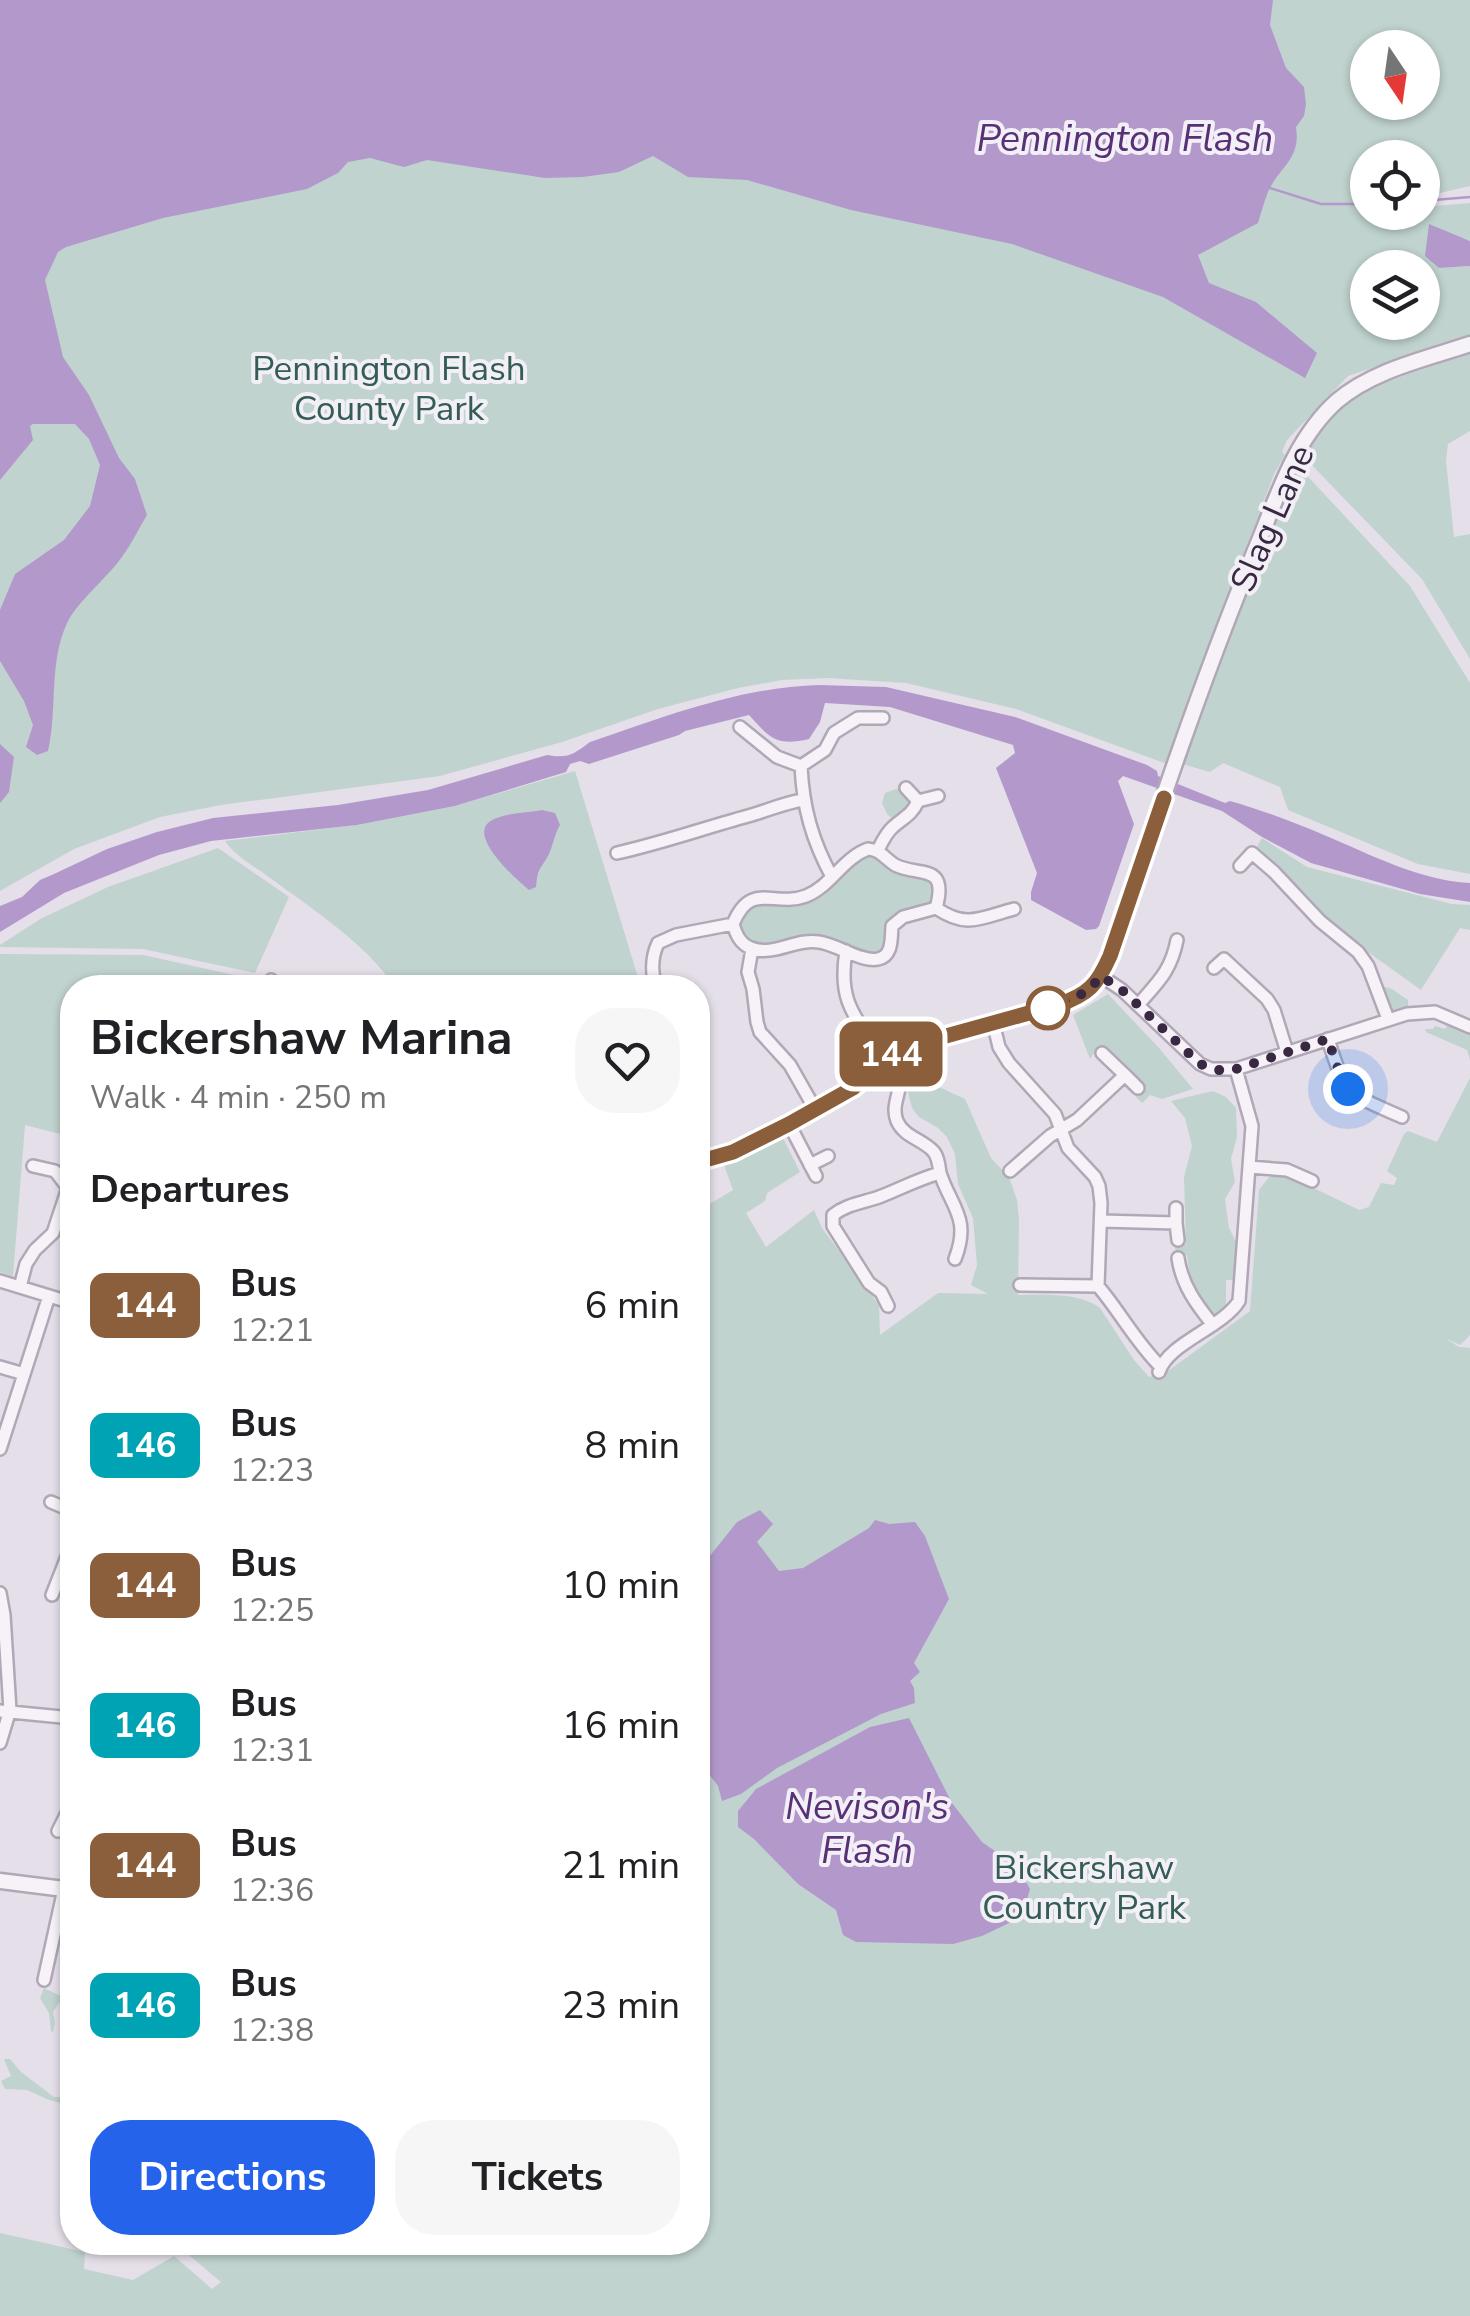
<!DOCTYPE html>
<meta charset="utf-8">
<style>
body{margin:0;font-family:"Nunito Sans",sans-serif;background:#f6f6f6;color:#202124;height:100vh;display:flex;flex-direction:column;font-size:38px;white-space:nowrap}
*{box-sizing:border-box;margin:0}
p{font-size:32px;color:#757577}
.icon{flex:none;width:55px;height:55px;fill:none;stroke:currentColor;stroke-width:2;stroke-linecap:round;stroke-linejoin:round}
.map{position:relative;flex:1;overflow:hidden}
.drawer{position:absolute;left:60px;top:975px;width:650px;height:1280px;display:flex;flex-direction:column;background:#fff;border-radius:40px;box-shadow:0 2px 8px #0004}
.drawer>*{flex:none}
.badge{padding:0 20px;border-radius:15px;font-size:35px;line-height:65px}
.needle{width:65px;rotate:167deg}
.fabs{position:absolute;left:1350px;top:30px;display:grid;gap:20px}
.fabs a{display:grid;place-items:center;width:90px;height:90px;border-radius:50%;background:#fff;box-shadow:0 2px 8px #0004;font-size:50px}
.you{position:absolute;width:50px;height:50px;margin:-25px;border:8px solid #fff;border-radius:50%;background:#1a73e8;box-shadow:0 0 0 15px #1a73e833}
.map>.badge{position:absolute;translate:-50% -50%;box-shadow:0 0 0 5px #fff}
h2{padding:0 30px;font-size:38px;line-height:90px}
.round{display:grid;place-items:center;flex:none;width:105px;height:105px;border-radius:40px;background:#f6f6f6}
.headline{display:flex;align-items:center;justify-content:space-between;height:170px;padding:0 30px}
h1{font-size:48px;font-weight:700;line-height:75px}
.action{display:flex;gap:20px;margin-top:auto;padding:20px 30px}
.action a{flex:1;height:115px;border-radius:40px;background:#2563eb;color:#fff;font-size:40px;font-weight:700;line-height:115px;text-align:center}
.action a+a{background:#f6f6f6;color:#202124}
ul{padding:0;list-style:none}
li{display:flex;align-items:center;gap:30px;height:140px;padding:0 30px}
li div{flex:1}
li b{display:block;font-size:38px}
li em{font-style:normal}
li .badge{min-width:110px;font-weight:700;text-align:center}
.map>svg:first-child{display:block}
.green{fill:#c0d3cf;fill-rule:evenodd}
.water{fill:#b399cb}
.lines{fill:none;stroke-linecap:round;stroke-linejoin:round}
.stream{stroke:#b399cb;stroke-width:2.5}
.minor-casing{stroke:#b1a8b7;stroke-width:16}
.tertiary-casing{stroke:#b1a8b7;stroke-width:19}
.minor{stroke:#f6f2f7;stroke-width:11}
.tertiary{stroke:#f6f2f7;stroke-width:14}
.line-casing{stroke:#fff;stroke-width:22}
.line{stroke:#8b5e3c;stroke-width:15}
.walk{stroke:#382841;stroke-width:10;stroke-dasharray:0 18}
.stop-dot{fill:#fff;stroke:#8b5e3c;stroke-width:5}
.labels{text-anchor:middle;stroke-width:8;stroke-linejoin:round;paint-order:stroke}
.park-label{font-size:35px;fill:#345d56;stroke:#f3eff7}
.street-label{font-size:35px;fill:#382841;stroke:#f3eff7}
.water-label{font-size:38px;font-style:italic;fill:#573076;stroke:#f3eff7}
</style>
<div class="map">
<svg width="1470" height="2316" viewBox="0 0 1470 2316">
<rect width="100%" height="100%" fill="#e5dfe9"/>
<path class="green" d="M 0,0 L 1470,0 L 1470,186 L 1423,197 L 1422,158 L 1368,158 L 1368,212 L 1422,212 L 1423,207 L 1470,203 L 1470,241 L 1464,238 L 1439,268 L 1470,266 L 1470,335 L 1348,376 L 1287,440 L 1282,452 L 1285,455 L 1274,474 L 1167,764 L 1016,709 L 906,683 L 827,678 L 782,680 L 738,688 L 658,709 L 562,742 L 440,776 L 221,805 L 160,817 L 74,849 L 0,891 ZM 1368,48 L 1422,48 L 1422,102 L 1368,102 ZM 1368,268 L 1422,268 L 1422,322 L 1368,322 Z
M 1470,353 L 1470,431 L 1448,444 L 1446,461 L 1454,537 L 1470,534 L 1470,659 L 1422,579 L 1303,456 C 1313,440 1323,423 1337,411 C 1374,381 1426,369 1470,353 Z
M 1299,467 L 1410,586 L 1470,683 L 1470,874 L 1418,864 L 1288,810 L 1280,787 L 1223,763 L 1210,772 L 1182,764 L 1262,541 Z
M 575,771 L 641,987 L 395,987 C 365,943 315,911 273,880 C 257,868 236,857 225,841 L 357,825 L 455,806 Z
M 899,788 L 908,799 L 909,810 L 895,821 L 887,814 L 882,803 L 885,793 Z
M 1262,838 L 1307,867 L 1452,904 L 1470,905 L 1470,930 L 1460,928 L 1421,990 L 1361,947 L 1328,919 L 1257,847 Z
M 218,848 L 289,897 L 255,973 L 143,949 L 0,947 L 0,945 L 42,918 L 108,887 Z
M 870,854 C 886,860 939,873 934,895 C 933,901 929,905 924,907 C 916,910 908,909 900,912 L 887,946 L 881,953 C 862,957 835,938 812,936 C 792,935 749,961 741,930 C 737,918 746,912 753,903 L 788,905 L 806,901 L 860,857 Z
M 0,954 L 143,955 L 257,980 L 269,986 L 72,988 L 72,1137 L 25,1125 L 13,1276 L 0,1272 Z
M 1386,987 L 1392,989 L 1408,1000 L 1408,1009 L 1397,1013 L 1392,1011 L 1382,990 Z
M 1108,994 L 1159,1048 L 1193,1089 L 1162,1099 L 1150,1095 L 1142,1103 L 1135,1096 L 1144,1087 L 1114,1055 L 1097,1048 L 1090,1059 L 1073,1015 Z
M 1447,1025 L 1470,1034 L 1470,1060 L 1467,1050 L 1426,1032 L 1425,1029 L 1433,1029 L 1435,1026 L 1445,1029 Z
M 919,1058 L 928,1082 L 965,1099 L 991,1158 L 1009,1177 L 1017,1200 L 1019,1220 L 1018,1295 C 1043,1295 1079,1292 1100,1308 L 1134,1360 L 1149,1377 L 1168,1371 L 1250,1311 L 1259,1190 L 1269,1177 L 1289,1176 L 1359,1210 L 1369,1207 L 1381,1183 L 1394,1185 L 1397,1178 L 1387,1171 L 1404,1134 L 1408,1131 L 1437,1142 L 1470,1078 L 1470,1335 L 1460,1345 L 1445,1338 L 1459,1347 L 1470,1348 L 1470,2316 L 0,2316 L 0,2233 L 85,2252 L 84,2269 L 133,2280 L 174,2256 L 212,2289 L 221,2282 L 183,2250 L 188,2248 L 190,2243 L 698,2242 L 698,1211 L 733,1190 L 724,1165 L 783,1138 L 800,1172 L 767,1193 L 765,1201 L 746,1213 L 766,1247 L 814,1210 L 822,1228 L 879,1305 L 880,1335 L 938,1293 L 988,1294 L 971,1285 L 977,1265 L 973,1218 L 958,1184 L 955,1154 L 947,1137 L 938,1128 L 919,1117 L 912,1108 L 908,1092 L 905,1063 Z
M 1213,1091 L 1226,1097 L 1236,1108 L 1237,1137 L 1231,1159 L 1235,1182 L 1225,1199 L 1229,1228 L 1237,1244 L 1235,1280 L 1226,1280 L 1226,1308 L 1214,1315 C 1193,1302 1190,1278 1187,1255 L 1176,1256 L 1175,1246 L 1186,1244 L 1184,1177 L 1192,1146 L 1185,1118 L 1171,1101 Z
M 44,1988 L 63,1997 L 53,2012 L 55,2023 L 53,2032 L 51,2031 L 49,2013 L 40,1998 Z
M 4,2059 L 10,2059 L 21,2072 L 54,2097 L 72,2097 L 72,2106 L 49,2100 L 27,2090 L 5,2089 L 1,2081 L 11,2076 Z"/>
<path class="water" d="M 0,0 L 1273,0 L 1270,25 L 1286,68 L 1304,87 L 1306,104 L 1304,116 L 1296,127 C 1301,160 1280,165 1268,192 C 1264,202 1261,213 1258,223 L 1198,255 L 1209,283 L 1256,302 L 1317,353 L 1305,378 L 1163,297 L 1012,244 L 851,210 L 747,180 L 688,177 L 653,156 L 619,172 L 583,177 L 545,178 L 427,160 L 404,167 L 370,158 L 348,162 L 338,173 L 307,189 L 163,218 L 66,247 L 58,252 L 45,280 L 63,357 L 89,395 L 119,458 L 135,479 L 147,515 C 138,530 130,547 119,561 C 105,579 78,602 68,621 C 48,662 58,708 48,751 L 37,755 L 26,747 L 33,725 L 24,701 L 0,661 L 0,610 L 15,574 L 64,540 L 90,506 L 100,465 L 89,439 L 75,424 L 33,424 L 30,426 L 33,440 L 0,480 Z
M 1429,224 L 1470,241 L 1470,266 L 1439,268 L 1425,256 Z
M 819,685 L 886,687 L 1015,717 L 1147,765 L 1157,771 L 1158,776 L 1225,803 L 1230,801 C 1262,810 1293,822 1324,835 C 1372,855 1418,880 1470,883 L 1470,902 L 1420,894 L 1311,863 L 1262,837 L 1222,811 L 1123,776 L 1118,781 L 1134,824 L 1099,926 L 1096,929 L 1086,930 L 1031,900 L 1031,892 L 1037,873 L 996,768 L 1015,753 L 1013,745 L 890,707 L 825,703 L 820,722 L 809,739 C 776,747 769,737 749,715 L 685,731 L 679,735 L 589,764 L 580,761 L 570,764 L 566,772 L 455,806 L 357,825 L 211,841 L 159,855 L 64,893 L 0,932 L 0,906 L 22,897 L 40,880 L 54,874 L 107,849 L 157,832 L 213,818 L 338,805 L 428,790 L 547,755 C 568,759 574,754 590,742 C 664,717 740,687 819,685 Z
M 0,744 L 14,757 L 9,792 L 0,803 Z
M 542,810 L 555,813 L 560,825 C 554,835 553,847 548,856 C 539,872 538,867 536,887 L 529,890 C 517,880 469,838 489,822 C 501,813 527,813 542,810 Z
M 760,1510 L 773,1524 L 757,1542 L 779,1571 L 803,1568 L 869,1528 L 875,1520 L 889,1524 L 915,1522 L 925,1536 L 949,1599 L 914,1663 L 920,1672 L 910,1681 L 914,1688 L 915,1703 L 881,1714 L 777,1768 L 741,1794 L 722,1801 L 718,1786 L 698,1760 L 698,1565 L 705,1562 L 737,1522 Z
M 909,1718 L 952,1803 L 982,1842 L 1018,1867 L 1030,1889 L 1024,1910 L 1009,1923 L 982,1936 L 953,1944 L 856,1942 L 843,1935 L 836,1910 L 798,1884 L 754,1839 L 738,1827 L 738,1811 L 756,1789 L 870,1727 Z"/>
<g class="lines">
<path class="stream" d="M 1267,187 L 1321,204 L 1368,204
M 1422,201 L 1470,197"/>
<defs>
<path id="minor" d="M 740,727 L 777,757 L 801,766
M 918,801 L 938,796
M 868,849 C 881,850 884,858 895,865 C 918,877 949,862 936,908 L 903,917 L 892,926 C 891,938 893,956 878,959 C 863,963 836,944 819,942 C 796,938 773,957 751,948 C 740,944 736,934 733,924 C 751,880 774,908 806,896 C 831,886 843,858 868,849 Z
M 878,850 C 882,842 886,833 893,827 C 903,818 912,815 918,801 L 906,788
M 617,853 C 662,843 704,828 748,816 C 767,811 783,803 803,800
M 1240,866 L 1252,853 L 1274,872 L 1320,921 L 1358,952 L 1368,966 L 1388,1019
M 832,877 C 812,840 803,808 801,766 L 825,750 L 834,733 L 858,718 L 883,718
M 936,908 C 967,929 980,918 1014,909
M 752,949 L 748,972 L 753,989 L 757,1022 L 760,1032 L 790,1065 L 815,1109
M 846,951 C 839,993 849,1011 874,1045 C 881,1055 892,1064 898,1076 C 904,1089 890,1104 897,1121 C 904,1137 922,1139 933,1151 C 938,1156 939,1166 940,1173 C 918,1179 900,1189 879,1197 C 862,1203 847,1204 833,1215 L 833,1226 L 869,1283 L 881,1292 L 888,1306
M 1214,968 L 1224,959 L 1267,999 L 1274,1010 L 1287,1052
M 1101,976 L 1122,990 L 1200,1064 L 1211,1069 L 1236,1069 L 1407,1014 L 1435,1012 L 1470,1027
M 271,980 L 280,988
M 656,988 C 651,972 651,958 658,943 L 676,935 L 733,924
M 1138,1005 C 1158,982 1171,971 1177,940
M 993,1022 L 999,1047 L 1009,1063 L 1055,1114 L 1068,1148 L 1095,1177 L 1099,1186 L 1101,1203 L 1098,1286
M 1328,1039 C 1346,1097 1348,1093 1402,1117
M 1125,1075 L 1138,1088
M 789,1124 L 816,1176
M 810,1165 L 828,1156
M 33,1166 L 55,1171 L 68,1188 L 72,1189
M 1249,1167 L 1287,1170 L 1312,1181
M 1010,1171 L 1050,1136 L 1077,1120 L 1125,1075 L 1102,1053
M 940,1173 C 951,1207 971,1218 955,1259
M 1176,1208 L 1176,1223
M 1101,1221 L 1176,1223 L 1178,1240
M 1178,1258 C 1182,1285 1196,1304 1213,1325
M 0,1281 L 72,1303
M 1020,1285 L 1098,1286 C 1120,1312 1136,1342 1160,1366
M 20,1287 L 26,1264 L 35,1250 L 53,1233 L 68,1188
M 0,1367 L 24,1374
M 1159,1372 C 1168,1343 1222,1328 1239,1301 L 1252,1126 L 1236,1069
M 0,1449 L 49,1296
M 51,1502 L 72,1511
M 0,1593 L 4,1615 L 10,1710 L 0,1743
M 52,1595 L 72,1544
M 0,1711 L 72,1718
M 58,1831 L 72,1803
M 44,1980 L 64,1889"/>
<path id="tertiary" d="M 698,1162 L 733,1152 L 789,1124 L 853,1087 L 899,1049 L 1058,1005 C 1089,994 1097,985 1110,956 C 1155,820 1200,685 1254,553 C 1276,501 1293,440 1337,401 C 1373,370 1426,359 1470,344
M 0,1881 L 72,1890"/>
</defs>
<use href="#minor" class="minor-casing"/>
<use href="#tertiary" class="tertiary-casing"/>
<use href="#minor" class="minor"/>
<use href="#tertiary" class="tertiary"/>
</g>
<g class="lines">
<defs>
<path id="line" d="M 698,1162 L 733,1152 L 789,1124 L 853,1088 L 899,1049 L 1058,1005 C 1089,994 1097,985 1110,956 L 1164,798"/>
</defs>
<use href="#line" class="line-casing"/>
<use href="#line" class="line"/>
<path class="walk" d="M 1048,1008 C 1071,1001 1086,995 1101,976 L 1122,990 L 1200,1064 L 1222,1071 L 1236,1069 L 1328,1039 L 1341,1078 L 1348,1089"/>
</g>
<circle class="stop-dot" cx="1048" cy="1008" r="20"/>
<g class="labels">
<g class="park-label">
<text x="389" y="380">Pennington Flash<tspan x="389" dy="40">County Park</tspan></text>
<text x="1084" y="1879">Bickershaw<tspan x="1084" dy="40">Country Park</tspan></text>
</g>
<g class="street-label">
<text transform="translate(1272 518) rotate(-66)" y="12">Slag Lane</text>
</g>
<g class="water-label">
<text x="1125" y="151">Pennington Flash</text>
<text x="867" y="1819">Nevison's<tspan x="867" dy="44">Flash</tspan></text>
</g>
</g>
</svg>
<div class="fabs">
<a><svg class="needle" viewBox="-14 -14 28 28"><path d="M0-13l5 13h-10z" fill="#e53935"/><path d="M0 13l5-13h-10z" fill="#757577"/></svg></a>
<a><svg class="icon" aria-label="locate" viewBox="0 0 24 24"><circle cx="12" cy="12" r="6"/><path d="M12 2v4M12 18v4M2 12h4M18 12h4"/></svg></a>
<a><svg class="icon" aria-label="layers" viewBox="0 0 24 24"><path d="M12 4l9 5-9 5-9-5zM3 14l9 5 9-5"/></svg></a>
</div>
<div class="you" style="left:1348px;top:1089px"></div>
<b class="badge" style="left:891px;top:1054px;background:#8b5e3c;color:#fff">144</b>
<section class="drawer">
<div class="headline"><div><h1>Bickershaw Marina</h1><p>Walk · 4 min · 250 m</p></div><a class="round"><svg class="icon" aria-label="heart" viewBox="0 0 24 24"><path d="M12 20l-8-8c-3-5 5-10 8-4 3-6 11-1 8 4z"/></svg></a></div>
<h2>Departures</h2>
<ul>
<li><span class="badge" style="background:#8b5e3c;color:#fff">144</span><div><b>Bus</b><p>12:21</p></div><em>6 min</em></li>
<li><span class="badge" style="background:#00a3b4;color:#fff">146</span><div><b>Bus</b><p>12:23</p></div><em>8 min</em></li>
<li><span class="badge" style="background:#8b5e3c;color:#fff">144</span><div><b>Bus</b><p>12:25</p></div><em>10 min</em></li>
<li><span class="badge" style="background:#00a3b4;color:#fff">146</span><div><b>Bus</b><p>12:31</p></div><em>16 min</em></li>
<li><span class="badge" style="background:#8b5e3c;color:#fff">144</span><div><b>Bus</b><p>12:36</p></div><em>21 min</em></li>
<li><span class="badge" style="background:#00a3b4;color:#fff">146</span><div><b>Bus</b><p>12:38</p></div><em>23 min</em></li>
</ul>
<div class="action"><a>Directions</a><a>Tickets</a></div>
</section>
</div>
